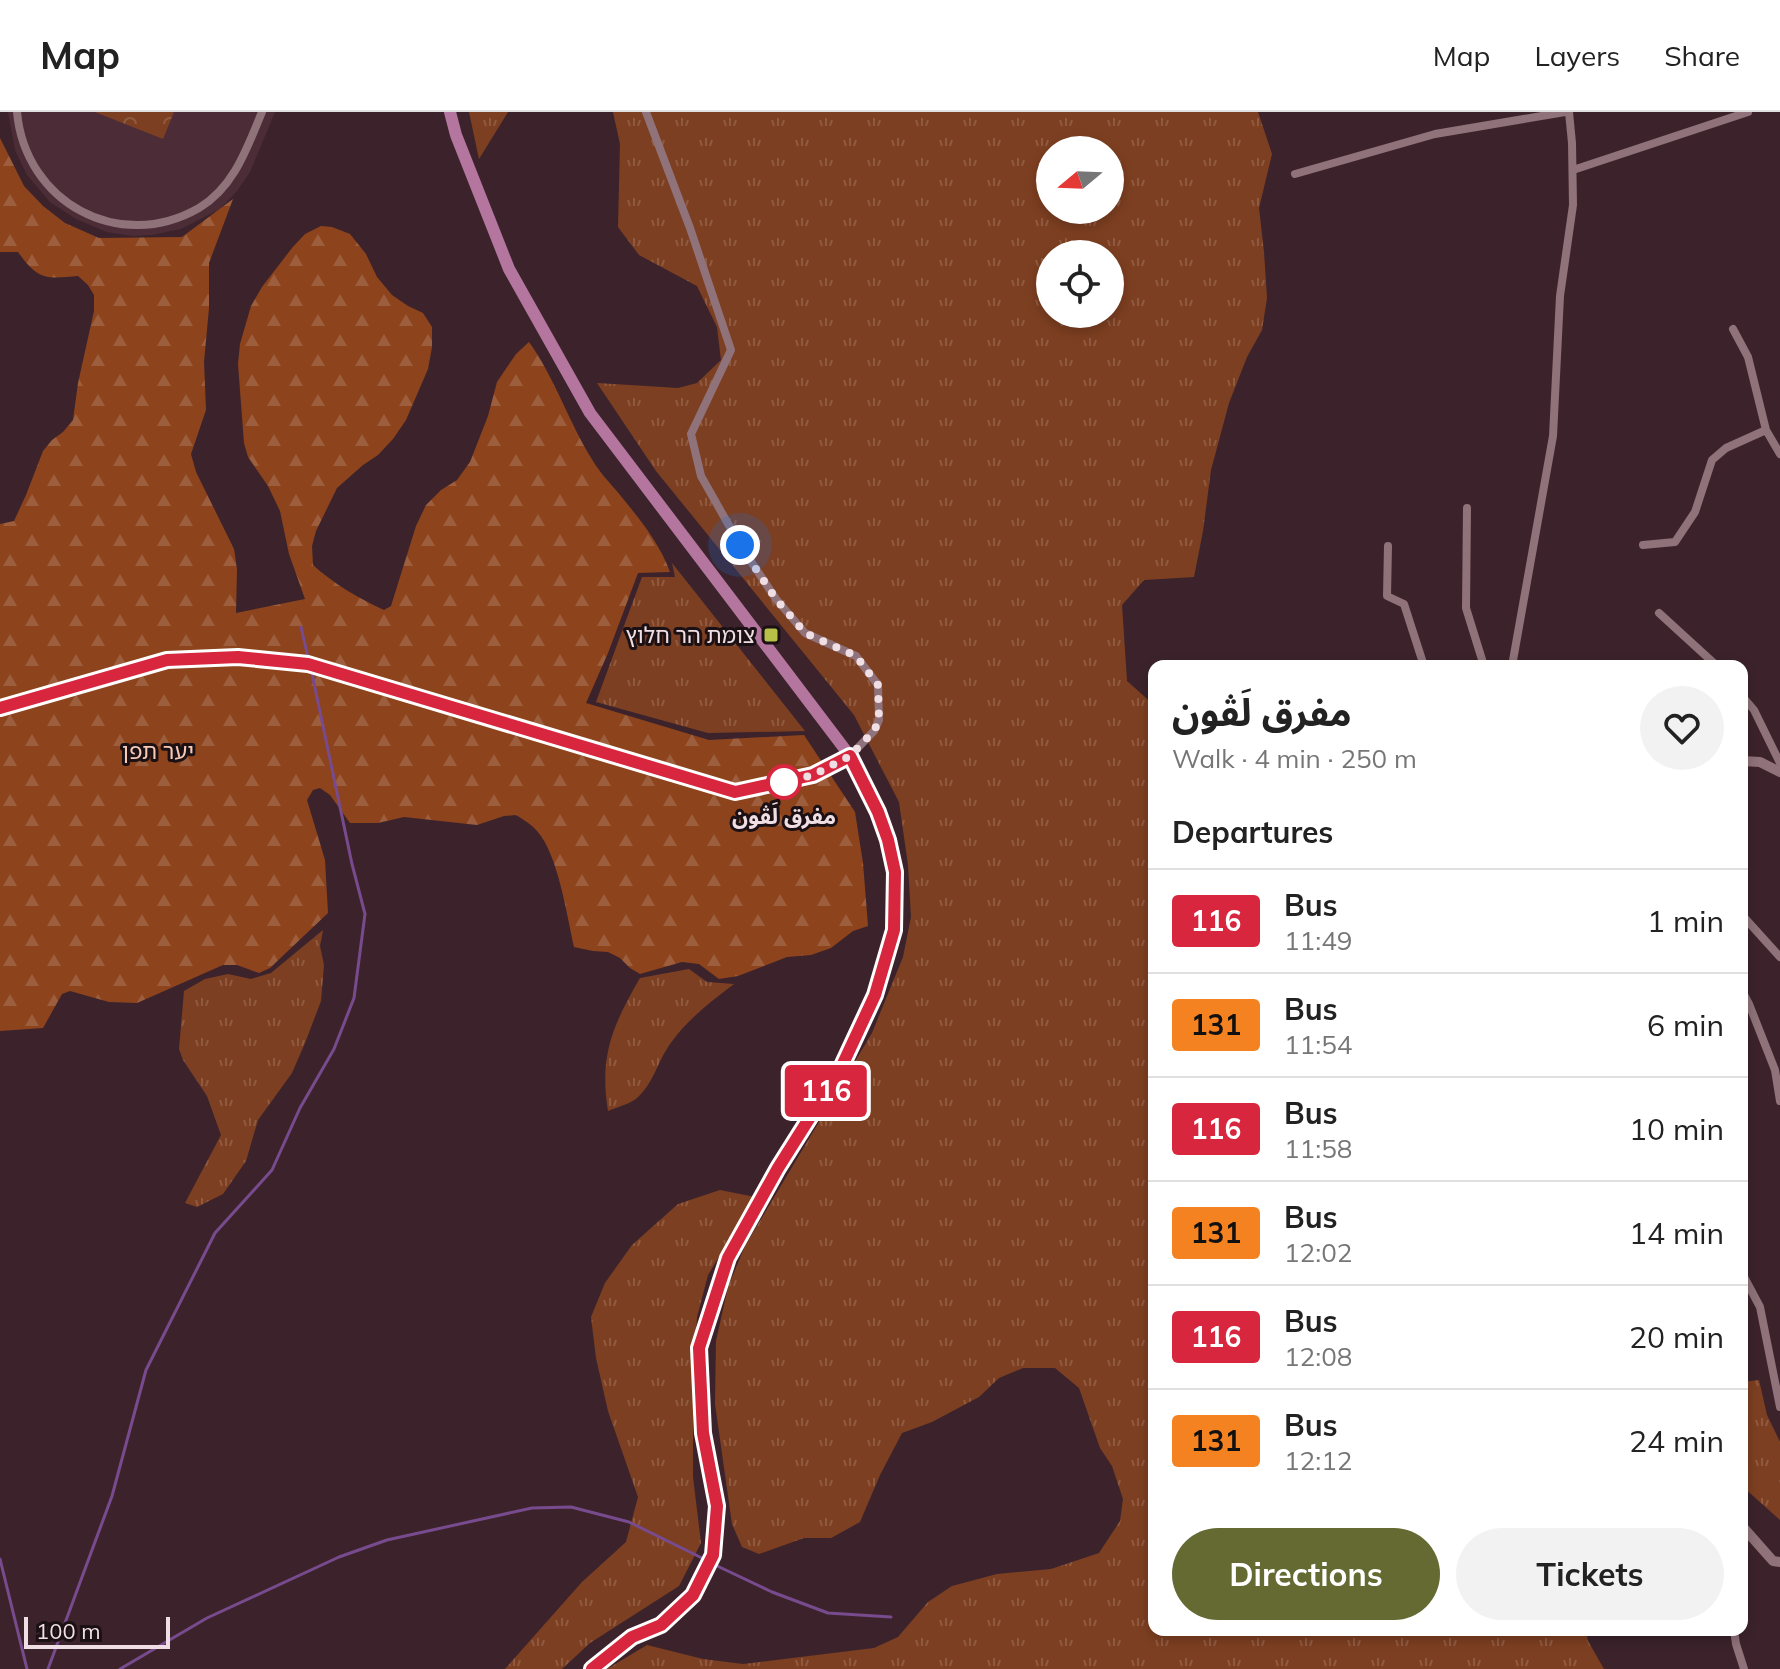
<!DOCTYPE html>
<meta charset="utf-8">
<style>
body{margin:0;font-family:Mulish,"Noto Sans Arabic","Noto Sans Hebrew",sans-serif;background:#f2f2f2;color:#222;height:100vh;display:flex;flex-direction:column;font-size:30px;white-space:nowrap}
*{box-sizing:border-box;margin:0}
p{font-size:26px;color:#767676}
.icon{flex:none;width:44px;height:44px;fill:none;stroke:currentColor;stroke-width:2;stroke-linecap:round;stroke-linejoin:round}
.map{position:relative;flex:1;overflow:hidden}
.panel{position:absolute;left:1148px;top:548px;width:600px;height:976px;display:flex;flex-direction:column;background:#fff;border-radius:16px;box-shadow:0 4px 12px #0003}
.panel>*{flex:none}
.badge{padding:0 16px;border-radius:6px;font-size:28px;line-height:52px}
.needle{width:52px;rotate:251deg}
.controls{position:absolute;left:1036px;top:24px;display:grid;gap:16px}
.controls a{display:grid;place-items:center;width:88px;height:88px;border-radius:50%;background:#fff;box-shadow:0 4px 12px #0003;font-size:40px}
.scale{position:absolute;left:24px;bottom:20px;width:146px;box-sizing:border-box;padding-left:8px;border:4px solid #efdee3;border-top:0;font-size:22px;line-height:28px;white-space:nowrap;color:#efdee3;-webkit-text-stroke:6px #1b1014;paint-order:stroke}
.you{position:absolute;width:40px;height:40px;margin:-20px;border:6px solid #fff;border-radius:50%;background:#1a73e8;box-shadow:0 0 0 12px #1a73e833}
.map>.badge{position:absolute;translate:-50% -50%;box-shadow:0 0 0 4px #fff}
h2{padding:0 24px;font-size:30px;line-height:72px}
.round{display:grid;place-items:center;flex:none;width:84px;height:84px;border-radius:42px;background:#f2f2f2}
.head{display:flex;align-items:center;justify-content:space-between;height:136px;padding:0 24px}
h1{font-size:38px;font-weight:700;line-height:60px}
.action{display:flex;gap:16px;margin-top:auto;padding:16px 24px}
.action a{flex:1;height:92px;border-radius:48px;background:#656a33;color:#fff;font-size:32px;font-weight:700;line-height:92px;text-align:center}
.action a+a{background:#f2f2f2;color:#222}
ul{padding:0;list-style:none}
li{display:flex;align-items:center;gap:24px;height:104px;padding:0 24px;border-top:2px solid #e0e0e0}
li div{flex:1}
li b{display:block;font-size:30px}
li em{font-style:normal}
li .badge{min-width:88px;font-weight:700;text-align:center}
header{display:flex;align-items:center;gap:48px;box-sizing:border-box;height:112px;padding:0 40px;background:#fff;border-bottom:2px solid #e0e0e0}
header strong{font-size:38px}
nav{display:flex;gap:44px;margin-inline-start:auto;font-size:28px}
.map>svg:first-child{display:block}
.built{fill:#4c2d37}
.grass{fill:url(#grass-tufts);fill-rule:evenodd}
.forest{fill:url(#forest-firs)}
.park{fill:url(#park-crowns)}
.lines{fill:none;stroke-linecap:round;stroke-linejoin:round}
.stream{stroke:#774b8d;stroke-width:3}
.minor{stroke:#8f727a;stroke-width:8}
.tertiary{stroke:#8f727a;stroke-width:10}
.secondary{stroke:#a2748d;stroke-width:11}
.primary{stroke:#b4769f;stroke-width:12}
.line-casing{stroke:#fff;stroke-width:18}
.line{stroke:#d7263d;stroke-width:12}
.walk{stroke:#efdee3;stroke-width:8;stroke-dasharray:0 14.4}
.poi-dot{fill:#b7c148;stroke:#1b1014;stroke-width:3}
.stop-dot{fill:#fff;stroke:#d7263d;stroke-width:4}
.labels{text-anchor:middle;stroke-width:6;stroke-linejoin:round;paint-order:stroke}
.poi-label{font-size:22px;fill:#efdee3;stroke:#1b1014;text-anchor:end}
.park-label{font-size:22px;fill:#f7cab7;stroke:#1b1014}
.stop-label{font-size:22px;font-weight:bold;fill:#efdee3;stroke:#1b1014}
</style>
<header>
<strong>Map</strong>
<nav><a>Map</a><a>Layers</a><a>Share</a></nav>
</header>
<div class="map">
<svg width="1780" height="1557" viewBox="0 0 1780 1557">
<defs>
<pattern id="grass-tufts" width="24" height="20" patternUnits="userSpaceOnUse" patternTransform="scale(2)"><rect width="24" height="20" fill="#7d3f21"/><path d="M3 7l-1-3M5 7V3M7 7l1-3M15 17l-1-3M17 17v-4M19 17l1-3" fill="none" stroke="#905a41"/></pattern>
<pattern id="forest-firs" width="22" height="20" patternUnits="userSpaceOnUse" patternTransform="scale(2)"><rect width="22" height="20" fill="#8d431c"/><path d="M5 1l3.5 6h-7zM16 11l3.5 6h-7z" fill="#9d5e3d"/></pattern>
<pattern id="park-crowns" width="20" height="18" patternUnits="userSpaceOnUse" patternTransform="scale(2)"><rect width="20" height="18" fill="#7d3f21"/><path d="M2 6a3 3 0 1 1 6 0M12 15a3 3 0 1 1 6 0" fill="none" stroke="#905a41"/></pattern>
</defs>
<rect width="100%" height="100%" fill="#3c232b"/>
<path class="built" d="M 8,0 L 275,0 L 250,60 L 237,79 L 220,97 L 181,117 L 152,123 L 132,124 L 107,120 L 76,107 L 50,90 L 27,63 L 15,38 Z"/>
<path class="grass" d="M 469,0 L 508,0 L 479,47 Z
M 613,0 L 1258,0 L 1272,42 L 1259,96 L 1264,140 L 1267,186 L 1262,218 L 1247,245 L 1229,291 L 1211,358 L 1203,419 L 1194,465 L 1144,468 L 1122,493 L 1127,569 L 1154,593 L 1154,1518 L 1586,1518 L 1588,1529 L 1604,1557 L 607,1557 L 647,1533 L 703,1547 L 743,1552 L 874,1536 L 898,1525 L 928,1490 L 952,1474 L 997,1462 L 1051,1457 L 1099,1441 L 1120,1409 L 1123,1387 L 1112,1354 L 1100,1336 L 1079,1276 L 1055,1256 L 1023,1256 L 999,1266 L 979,1285 L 932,1310 L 902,1321 L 880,1363 L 860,1410 L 831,1426 L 804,1426 L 759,1442 L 742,1435 L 732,1412 L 715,1292 L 716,1229 L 728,1175 L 745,1134 L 872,921 L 903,845 L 911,805 L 908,753 L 899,690 L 854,603 L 656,359 L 597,271 L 678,276 L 697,271 L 721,248 L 717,215 L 697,174 L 639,143 L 618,115 L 620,32 ZM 1050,38 L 1110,38 L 1110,98 L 1050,98 ZM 1050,142 L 1110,142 L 1110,202 L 1050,202 Z
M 672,451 L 805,619 L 708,621 L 596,590 L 642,465 L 675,465 Z
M 323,818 L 320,834 L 324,853 L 321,889 L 305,931 L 292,961 L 258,1008 L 246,1049 L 223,1082 L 197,1095 L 185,1091 L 221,1023 L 207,984 L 183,948 L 179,937 L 184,879 L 205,867 L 228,862 L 251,867 L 271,861 Z
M 689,857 L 707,870 L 734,872 C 710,890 687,908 670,932 C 658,949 653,972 637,986 C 630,992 617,995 608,999 C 599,943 613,913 640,866 Z
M 720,1078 L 755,1085 L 708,1163 L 697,1205 L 693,1270 L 693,1365 L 701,1431 L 679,1474 L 590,1531 L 562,1557 L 505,1557 L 582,1470 L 626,1430 L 638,1385 L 608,1299 L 596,1246 L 591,1205 L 605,1171 L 632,1133 L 678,1092 Z
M 1759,1268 L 1767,1303 L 1780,1330 L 1780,1408 L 1742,1374 L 1742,1270 Z"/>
<path class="forest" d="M 0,26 L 24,74 L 43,94 L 65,111 L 99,126 L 182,125 L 233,87 L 209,151 L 209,196 L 204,250 L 206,298 L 191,342 L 196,360 L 234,437 L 237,457 L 236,501 L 305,487 L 289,442 L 280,399 L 268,374 L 248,345 L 244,331 L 238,252 L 240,232 L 251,194 L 262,175 L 292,136 L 305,122 L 321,114 L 332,115 L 350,122 L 366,142 L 377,165 L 392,183 L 408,194 L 423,201 L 432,215 L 432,235 L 428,257 L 406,308 L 393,327 L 378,343 L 363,353 L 337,376 L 316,419 L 312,434 L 313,453 C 334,472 358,486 384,498 L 391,494 L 416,414 L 426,393 L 441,378 L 457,368 L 470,350 L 488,304 L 497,270 L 516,242 L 529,230 C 555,266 569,311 593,349 C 600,361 611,372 620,383 C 639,406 660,432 670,460 L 638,461 L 608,541 L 586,591 L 709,628 L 804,623 L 855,700 L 863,751 L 868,814 L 853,819 L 831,836 L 811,843 L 787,845 L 738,864 L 719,867 L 699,852 L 682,850 L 640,862 L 630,856 L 620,846 L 608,840 L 593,839 L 574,835 C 567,804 558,742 537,719 C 531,712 524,708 516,703 L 504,704 L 477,713 L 404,705 L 378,711 L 350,711 L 330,683 L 320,676 L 313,678 L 307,688 L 325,748 L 328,801 L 270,856 L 259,861 L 237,853 L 223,853 L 137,891 L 109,890 L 70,879 L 62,882 L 43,916 L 0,919 L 0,412 L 14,409 L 26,383 L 43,339 L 52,328 L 63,320 L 73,308 L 78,271 L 94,199 L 94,183 L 88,173 L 78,164 C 45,167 38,168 18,140 L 0,140 Z"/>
<path class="park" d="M 95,0 L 174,0 L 163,27 Z"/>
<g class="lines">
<path class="stream" d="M 301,515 L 309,550
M 0,1447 L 27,1557
M 713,1452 L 772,1480 L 828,1501 L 891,1505
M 48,1557 L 112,1384 L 146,1258 L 215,1121 L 272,1058 L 300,996 L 334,937 L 354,886 L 365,802 L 352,752 L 311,557
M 120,1557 L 207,1506 L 339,1445 L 387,1428 L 532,1396 L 571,1395 L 629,1410 L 706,1448"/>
<path class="minor" d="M 17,0 C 25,90 119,142 199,96 C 234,75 247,36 262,0
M 646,0 L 690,116 L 731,238 L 691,322 L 701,364 L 740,433 L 776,487 L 805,521 L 856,544 L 878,573 L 879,608 L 874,619 L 850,644
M 1573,58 L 1748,0
M 1295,62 L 1435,22 L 1565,0
M 1733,217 L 1748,245 L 1766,318 L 1780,342
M 1467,396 L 1466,496 L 1484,554
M 1643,433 L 1675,430 L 1695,400 L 1712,348 L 1726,336 L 1766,318
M 1388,434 L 1387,484 L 1404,492 L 1424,554
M 1659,501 L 1717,554
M 1512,554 L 1553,324 L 1560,184 L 1573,93 L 1572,31 L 1569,0
M 1742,584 L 1754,598 L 1780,651
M 1742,803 L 1780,845
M 1742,879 L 1749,892 L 1775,958 L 1780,989
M 1742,1167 L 1743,1163 L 1760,1195 L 1780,1295
M 1734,1518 L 1736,1532 L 1744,1557"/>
<path class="tertiary" d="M 1742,649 L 1760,650 L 1780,660
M 1742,1414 L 1773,1449 L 1780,1450"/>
<path class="secondary" d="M 0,596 L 167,548 L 238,545 L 308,552 L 735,680 L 813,663 L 850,644"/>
<path class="primary" d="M 450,0 L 456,23 L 509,157 L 590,301 L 850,644 L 878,700 L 888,728 L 895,760 L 894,818 L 875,883 L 841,956 L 778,1056 L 728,1146 L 699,1236 L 703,1321 L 717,1394 L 713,1443 L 693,1483 L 661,1513 L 632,1525 L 592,1557"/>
</g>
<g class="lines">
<defs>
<path id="line" d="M 0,596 L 167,548 L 238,545 L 308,552 L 735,680 L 813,663 L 850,644 L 878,700 L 888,728 L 895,760 L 894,818 L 875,883 L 841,956 L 778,1056 L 728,1146 L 699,1236 L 703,1321 L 717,1394 L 713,1443 L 693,1483 L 661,1513 L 632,1525 L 592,1557"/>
</defs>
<use href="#line" class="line-casing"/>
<use href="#line" class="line"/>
<path class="walk" d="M 740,433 L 776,487 L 805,521 L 856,544 L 878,573 L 879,608 L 874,619 L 850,644 L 813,663 L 782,671 L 784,670"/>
</g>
<rect class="poi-dot" x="763" y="515" width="16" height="16" rx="4"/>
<circle class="stop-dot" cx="784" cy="670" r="16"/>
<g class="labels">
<g class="poi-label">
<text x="755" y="531">צומת הר חלוץ</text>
</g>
<g class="park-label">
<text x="158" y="647">יער תפן</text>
</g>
<g class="stop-label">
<text x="784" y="712">مفرق لَڤون</text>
</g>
</g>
</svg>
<div class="controls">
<a><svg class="needle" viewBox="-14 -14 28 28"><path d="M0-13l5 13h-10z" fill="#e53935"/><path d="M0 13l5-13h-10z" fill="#767676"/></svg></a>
<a><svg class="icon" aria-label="locate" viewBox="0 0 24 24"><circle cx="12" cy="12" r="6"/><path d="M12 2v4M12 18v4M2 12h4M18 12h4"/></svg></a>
</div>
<div class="scale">100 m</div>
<div class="you" style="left:740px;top:433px"></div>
<b class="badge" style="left:826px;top:979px;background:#d7263d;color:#fff">116</b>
<section class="panel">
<div class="head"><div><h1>مفرق لَڤون</h1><p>Walk · 4 min · 250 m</p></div><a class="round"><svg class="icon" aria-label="heart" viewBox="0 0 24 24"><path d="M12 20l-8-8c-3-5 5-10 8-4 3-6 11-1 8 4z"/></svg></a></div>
<h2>Departures</h2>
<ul>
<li><span class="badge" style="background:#d7263d;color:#fff">116</span><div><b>Bus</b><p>11:49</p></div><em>1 min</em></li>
<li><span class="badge" style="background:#f58220;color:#111">131</span><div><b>Bus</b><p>11:54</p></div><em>6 min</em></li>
<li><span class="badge" style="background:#d7263d;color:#fff">116</span><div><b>Bus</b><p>11:58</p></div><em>10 min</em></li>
<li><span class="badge" style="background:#f58220;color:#111">131</span><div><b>Bus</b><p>12:02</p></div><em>14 min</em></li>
<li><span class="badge" style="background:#d7263d;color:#fff">116</span><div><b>Bus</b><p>12:08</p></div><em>20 min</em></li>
<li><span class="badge" style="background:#f58220;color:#111">131</span><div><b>Bus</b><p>12:12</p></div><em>24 min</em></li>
</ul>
<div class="action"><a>Directions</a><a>Tickets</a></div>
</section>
</div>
